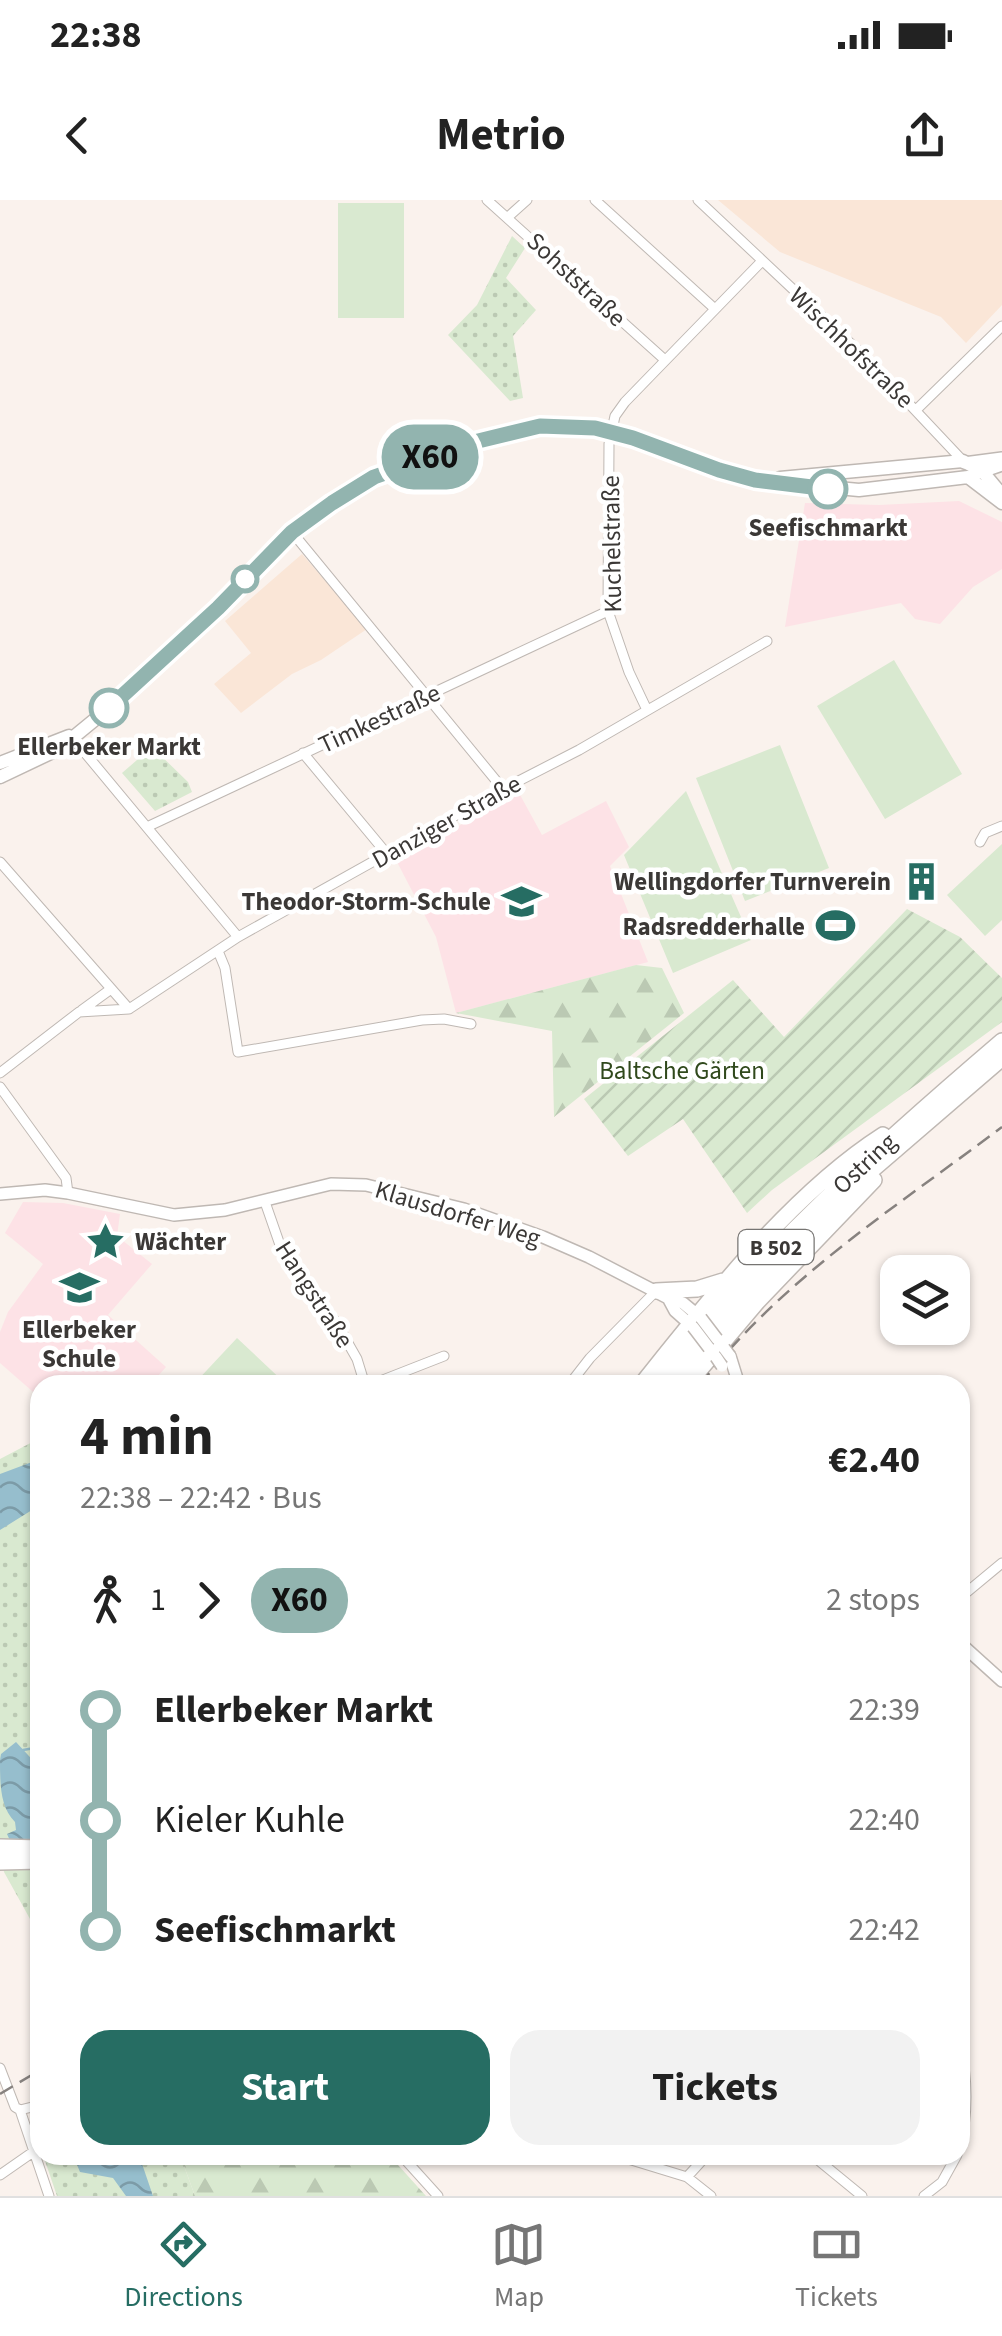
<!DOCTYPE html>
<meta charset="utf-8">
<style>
body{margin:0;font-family:"Source Sans 3",sans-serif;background:#f2f2f2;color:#222;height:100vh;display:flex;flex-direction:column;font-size:38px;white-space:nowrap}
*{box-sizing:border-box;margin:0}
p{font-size:32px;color:#767676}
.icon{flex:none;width:55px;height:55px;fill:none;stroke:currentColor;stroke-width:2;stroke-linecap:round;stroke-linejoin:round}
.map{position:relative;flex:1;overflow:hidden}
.panel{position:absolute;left:30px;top:1175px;width:940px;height:790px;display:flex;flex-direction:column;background:#fff;border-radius:30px;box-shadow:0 2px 8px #0004}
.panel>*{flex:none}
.badge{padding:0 20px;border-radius:32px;font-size:35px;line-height:65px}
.tools{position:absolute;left:880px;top:1055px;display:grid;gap:20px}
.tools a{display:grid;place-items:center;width:90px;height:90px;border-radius:20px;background:#fff;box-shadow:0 2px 8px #0004;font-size:50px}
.map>.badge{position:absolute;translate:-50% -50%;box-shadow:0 0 0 5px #fff}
.legs{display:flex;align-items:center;gap:15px;height:110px;padding:0 50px;font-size:32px}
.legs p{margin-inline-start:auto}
.overview{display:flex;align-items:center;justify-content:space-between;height:170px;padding:0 50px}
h1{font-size:55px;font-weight:700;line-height:75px}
.action{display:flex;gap:20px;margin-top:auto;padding:20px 50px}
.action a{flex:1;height:115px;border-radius:30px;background:#266d63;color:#fff;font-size:40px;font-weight:700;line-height:115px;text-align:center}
.action a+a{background:#f2f2f2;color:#222}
ul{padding:0 50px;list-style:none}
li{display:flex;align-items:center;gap:35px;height:110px;font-size:38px}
li i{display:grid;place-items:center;width:15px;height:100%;margin:0 12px;background:currentColor}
li i::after{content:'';width:25px;height:25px;margin:-12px;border:8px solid;border-radius:50%;background:#fff}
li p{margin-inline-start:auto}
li:first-child i{background:linear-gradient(#0000 50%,currentColor 0)}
li:last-child i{background:linear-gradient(currentColor 50%,#0000 0)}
.status{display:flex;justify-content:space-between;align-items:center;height:70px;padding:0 50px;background:#fff;direction:ltr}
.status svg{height:28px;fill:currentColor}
header{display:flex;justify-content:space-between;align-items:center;height:130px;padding:0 50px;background:#fff;font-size:45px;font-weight:700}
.tab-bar{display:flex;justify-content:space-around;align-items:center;height:140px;border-top:2px solid #e0e0e0;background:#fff;font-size:28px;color:#767676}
.tab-bar a{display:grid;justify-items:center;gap:5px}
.tab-bar .selected{color:#266d63}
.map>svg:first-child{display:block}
.commercial{fill:#fae6d7}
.education{fill:#fde2e6}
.forest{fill:url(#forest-firs)}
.park{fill:url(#park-dots)}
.garden{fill:url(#garden-furrows)}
.pitch{fill:#d9e9d0}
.water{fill:url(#water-waves)}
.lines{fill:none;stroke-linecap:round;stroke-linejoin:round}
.stream{stroke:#96becd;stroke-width:2.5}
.minor-casing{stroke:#bfb8b3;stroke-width:11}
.tertiary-casing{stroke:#bfb8b3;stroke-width:14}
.secondary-casing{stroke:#bfb8b3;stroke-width:15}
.trunk-casing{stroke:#bfb8b3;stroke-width:18}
.minor{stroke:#fff;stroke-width:9}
.tertiary{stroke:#fff;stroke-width:11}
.secondary{stroke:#fff;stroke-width:12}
.trunk{stroke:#fff;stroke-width:15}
.rail{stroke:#87827f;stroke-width:2.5;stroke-dasharray:15 8;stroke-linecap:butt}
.tertiary-bridge-casing{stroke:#bfb8b3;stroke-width:14;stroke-linecap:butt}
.tertiary-bridge{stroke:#fff;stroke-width:11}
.line-1-casing{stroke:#fff;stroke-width:22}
.line-1{stroke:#92b4af;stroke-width:15}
.stop-1-dot{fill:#fff;stroke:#92b4af;stroke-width:5}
.labels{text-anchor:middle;stroke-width:9;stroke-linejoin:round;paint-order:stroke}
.shield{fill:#fff;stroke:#767472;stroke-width:2.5}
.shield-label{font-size:22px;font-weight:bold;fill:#3b3836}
.street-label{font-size:25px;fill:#3b3836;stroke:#fff}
.stop-label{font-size:25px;font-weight:bold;fill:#3b3836;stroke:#fff}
.poi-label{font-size:25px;font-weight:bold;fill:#3b3836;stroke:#fff;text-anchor:end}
.park-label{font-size:25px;fill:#30491c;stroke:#fff}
</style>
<div class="status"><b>22:38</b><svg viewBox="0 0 49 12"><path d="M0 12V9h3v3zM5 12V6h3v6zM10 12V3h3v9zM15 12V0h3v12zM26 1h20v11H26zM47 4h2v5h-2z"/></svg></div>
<header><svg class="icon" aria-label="back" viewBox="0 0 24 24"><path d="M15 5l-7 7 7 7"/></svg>Metrio<svg class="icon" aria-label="share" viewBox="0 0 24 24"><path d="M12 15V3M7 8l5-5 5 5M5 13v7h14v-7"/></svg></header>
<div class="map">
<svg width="1002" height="1996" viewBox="0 0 1002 1996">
<defs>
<pattern id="forest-firs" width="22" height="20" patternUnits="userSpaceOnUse" patternTransform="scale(2.5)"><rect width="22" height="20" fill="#d9e9d0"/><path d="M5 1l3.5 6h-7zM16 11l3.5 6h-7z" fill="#bbc9b3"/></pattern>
<pattern id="park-dots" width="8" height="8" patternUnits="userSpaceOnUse" patternTransform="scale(2.5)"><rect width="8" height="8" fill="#d9e9d0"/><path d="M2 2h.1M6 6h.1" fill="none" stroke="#bbc9b3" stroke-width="1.8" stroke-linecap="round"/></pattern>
<pattern id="garden-furrows" width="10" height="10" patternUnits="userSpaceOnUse" patternTransform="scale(2.5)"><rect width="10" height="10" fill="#d9e9d0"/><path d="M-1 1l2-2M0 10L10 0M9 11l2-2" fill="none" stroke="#bbc9b3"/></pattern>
<pattern id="water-waves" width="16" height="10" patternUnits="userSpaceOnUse" patternTransform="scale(2.5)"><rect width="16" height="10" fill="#96becd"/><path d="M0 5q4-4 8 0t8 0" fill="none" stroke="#7c9ba7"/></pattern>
</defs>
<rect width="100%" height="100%" fill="#faf2ed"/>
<path class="commercial" d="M 718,0 L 1002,0 L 1002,105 L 966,143 L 941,117 L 780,52 Z
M 302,354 L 367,429 L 321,460 L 292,474 L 241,513 L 214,484 L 251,453 L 225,421 Z"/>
<path class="education" d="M 959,301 L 1002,322 L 1002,369 L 973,387 L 940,424 L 915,419 L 901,403 L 785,427 L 805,303 L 879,305 Z
M 519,593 L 542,635 L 606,601 L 629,647 L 610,666 L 648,762 L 456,813 L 436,737 L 396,660 Z
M 23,1002 L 63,1003 L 120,1014 L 117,1036 L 152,1064 L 108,1115 L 166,1167 L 150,1185 L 40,1185 L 40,1198 L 0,1163 L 0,1132 L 8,1112 L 43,1064 L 5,1033 Z"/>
<path class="forest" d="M 636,765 L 662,768 L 684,813 L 554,917 L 552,831 L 456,813 Z
M 180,1955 L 389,1955 L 426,1996 L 195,1996 Z"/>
<path class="park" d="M 512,36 L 525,48 L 506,78 L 536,110 L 513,136 L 523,198 L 510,201 L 448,135 L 477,105 Z
M 152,547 L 188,582 L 192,592 L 155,611 L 122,573 Z
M 40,1238 L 40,1777 L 30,1719 L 4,1672 L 0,1655 L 0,1259 Z
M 43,1955 L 180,1955 L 195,1996 L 57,1996 Z"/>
<path class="garden" d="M 907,709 L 960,737 L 1002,778 L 1002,822 L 772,990 L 747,1013 L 683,919 L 628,956 L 584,899 L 733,780 L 784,837 Z"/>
<path class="pitch" d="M 338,3 L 404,3 L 404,118 L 338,118 Z
M 894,460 L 962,574 L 885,619 L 817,506 Z
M 780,545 L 829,668 L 745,701 L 696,578 Z
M 686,591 L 751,740 L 673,773 L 624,655 Z
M 1002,644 L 1002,720 L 985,736 L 947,695 Z
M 237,1138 L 287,1185 L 193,1185 Z"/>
<path class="water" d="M 40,1259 L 40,1305 L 0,1330 L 0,1274 Z
M 16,1542 L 40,1568 L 40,1658 L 20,1662 L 7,1634 L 16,1630 L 15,1622 C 0,1607 0,1584 0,1560 L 1,1554 Z
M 73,1955 L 139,1955 L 153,1996 L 126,1996 L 113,1978 L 80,1972 Z"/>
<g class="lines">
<path class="stream" d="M 23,1550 L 40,1547"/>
<defs>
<path id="minor" d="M 487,0 L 665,160
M 595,0 L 715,109
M 698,0 L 865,157 L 963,261
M 508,17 L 527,0
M 916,210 L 1002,126
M 292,332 L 503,589
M 647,510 L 629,472 L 608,411 L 609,244 L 615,216 L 625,202 L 762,61
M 71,536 L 238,737
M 303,553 L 387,654
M 149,626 L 608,411
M 980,642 L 985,633 L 1002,626
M 0,662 L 129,809
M 218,751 L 225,768 L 238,852 L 422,820 L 444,819 L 471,824
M 129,809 L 238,737 L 503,589 L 579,550 L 767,441
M 82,810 L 111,789
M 0,873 L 79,812 L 129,809
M 0,887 L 66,978 L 68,993
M 265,1002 L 280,1045 L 298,1076 L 336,1122 L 357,1159 L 365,1185
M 370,1185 L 444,1156
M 569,1185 L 590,1158 L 656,1091
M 967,1392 L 1002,1363
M 960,1588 L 963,1597 L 960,1680
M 960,1848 C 968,1876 968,1917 960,1946
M 0,1868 L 15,1907 L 20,1910 L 49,1996
M 20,1910 L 40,1905
M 401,1955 L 438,1996
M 615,1955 L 687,1977 L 711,1996
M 812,1955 L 862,1996
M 0,1975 L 33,1952
M 687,1977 L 707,1955
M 924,1996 L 942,1982 L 957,1955"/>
<path id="tertiary" d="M 964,263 L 1002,258
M 976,274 L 1002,265
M 0,994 L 45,990 L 68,993 L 174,1015 L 225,1010 L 331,984 L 366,985 L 464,1009 L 543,1037 L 589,1057 L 668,1098 L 683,1103 L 701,1118
M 668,1098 L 675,1111 L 693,1127
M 730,1156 L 739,1185
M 960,1443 L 1002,1481"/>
<path id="secondary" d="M 780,278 L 963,261 L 983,272 L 1002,295
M 0,563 L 69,536
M 0,577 L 59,549 L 109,508 L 218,407 L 292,332 L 332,303 L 374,277 L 450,250 L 527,229 L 569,226 L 611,231 L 719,271 L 755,280 L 859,290 L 968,277 L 1002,303"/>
<path id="trunk" d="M 656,1091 L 697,1089 L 723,1081
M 641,1185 C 709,1100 791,994 883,935
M 656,1185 C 757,1055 878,947 1002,841
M 670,1185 L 723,1120 L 843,995 L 1002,858
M 687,1185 L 758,1101 L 874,980
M 0,1647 L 40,1648
M 0,1662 L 40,1661"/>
</defs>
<use href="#minor" class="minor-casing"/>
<use href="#tertiary" class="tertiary-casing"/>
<use href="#secondary" class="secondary-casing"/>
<use href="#trunk" class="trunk-casing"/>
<use href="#minor" class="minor"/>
<use href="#tertiary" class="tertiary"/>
<use href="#secondary" class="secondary"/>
<use href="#trunk" class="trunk"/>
<path class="rail" d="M 700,1185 C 782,1079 896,1007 1002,927
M 0,1894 L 40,1870"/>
<defs>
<path id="tertiary-bridge" d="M 701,1118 L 717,1139
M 693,1127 L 709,1148
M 724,1148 L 730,1156
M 716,1157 L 722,1166"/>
</defs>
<use href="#tertiary-bridge" class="tertiary-bridge-casing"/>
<use href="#tertiary-bridge" class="tertiary-bridge"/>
</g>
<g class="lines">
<defs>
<path id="line-1" d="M 109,508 L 218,408 L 292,332 L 332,303 L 374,277 L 474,242 L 540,226 L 595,228 L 633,238 L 719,270 L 755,280 L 828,289"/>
</defs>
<use href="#line-1" class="line-1-casing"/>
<use href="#line-1" class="line-1"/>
</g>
<defs>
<symbol id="building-bare" viewBox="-9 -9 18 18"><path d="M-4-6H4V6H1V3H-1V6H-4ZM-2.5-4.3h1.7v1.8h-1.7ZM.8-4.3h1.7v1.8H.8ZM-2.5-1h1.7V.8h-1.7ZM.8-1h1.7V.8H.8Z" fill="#266d63" stroke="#fff" stroke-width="2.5" paint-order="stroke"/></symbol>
<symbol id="school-bare" viewBox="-9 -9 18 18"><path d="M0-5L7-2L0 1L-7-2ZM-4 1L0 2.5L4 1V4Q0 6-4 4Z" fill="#266d63" stroke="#fff" stroke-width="2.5" paint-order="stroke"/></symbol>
<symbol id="stadium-bare" viewBox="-9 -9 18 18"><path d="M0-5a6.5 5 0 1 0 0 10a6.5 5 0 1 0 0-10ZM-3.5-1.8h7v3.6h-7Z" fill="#266d63" stroke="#fff" stroke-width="2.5" paint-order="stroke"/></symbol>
<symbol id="sight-bare" viewBox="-9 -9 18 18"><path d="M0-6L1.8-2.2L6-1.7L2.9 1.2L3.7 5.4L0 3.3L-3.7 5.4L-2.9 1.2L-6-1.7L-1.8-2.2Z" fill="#266d63" stroke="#fff" stroke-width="2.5" paint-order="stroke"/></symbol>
</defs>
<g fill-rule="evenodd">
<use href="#building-bare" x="894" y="654" width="55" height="55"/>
<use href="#school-bare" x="494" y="674" width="55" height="55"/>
<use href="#stadium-bare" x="808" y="698" width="55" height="55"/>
<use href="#sight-bare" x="78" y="1014" width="55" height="55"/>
<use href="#school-bare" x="52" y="1060" width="55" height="55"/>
</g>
<g class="stop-1-dot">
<circle cx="828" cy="289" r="18"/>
<circle cx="245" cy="379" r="12"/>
<circle cx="109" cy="508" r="18"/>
</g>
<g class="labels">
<rect class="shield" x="738.5" y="1030" width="75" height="34" rx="8"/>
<g class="shield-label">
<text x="776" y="1055">B 502</text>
</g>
<g class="street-label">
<text transform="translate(577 79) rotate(43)" y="9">Sohststraße</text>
<text transform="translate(852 147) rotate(44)" y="9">Wischhofstraße</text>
<text transform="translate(611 344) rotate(-91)" y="9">Kuchelstraße</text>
<text transform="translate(379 518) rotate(-25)" y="9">Timkestraße</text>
<text transform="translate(446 621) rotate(-29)" y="9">Danziger Straße</text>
<text transform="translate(864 963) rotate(-43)" y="9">Ostring</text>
<text transform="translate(458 1013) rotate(17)" y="9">Klausdorfer Weg</text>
<text transform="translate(315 1094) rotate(57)" y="9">Hangstraße</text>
</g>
<g class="stop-label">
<text x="828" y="336">Seefischmarkt</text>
<text x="109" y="555">Ellerbeker Markt</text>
</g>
<g class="poi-label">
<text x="891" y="690">Wellingdorfer Turnverein</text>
<text x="491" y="710">Theodor-Storm-Schule</text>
<text x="805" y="735">Radsredderhalle</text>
<text x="135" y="1050" text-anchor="start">Wächter</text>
<text x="79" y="1138" text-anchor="middle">Ellerbeker<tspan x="79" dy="29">Schule</tspan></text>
</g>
<g class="park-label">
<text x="682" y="879">Baltsche Gärten</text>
</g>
</g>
</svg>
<div class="tools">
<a><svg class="icon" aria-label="layers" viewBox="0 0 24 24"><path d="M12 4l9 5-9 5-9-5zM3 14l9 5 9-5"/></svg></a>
</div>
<b class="badge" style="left:430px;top:257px;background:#92b4af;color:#111">X60</b>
<section class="panel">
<div class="overview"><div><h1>4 min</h1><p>22:38 – 22:42 · Bus</p></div><b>€2.40</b></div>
<div class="legs"><svg class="icon" aria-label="walk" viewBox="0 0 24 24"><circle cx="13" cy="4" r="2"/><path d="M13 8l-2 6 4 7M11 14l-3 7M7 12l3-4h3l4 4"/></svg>1<svg class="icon" aria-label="forward" viewBox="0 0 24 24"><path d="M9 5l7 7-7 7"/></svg><b class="badge" style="background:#92b4af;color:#111">X60</b><p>2 stops</p></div>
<ul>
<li><i style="color:#92b4af"></i><b>Ellerbeker Markt</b><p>22:39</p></li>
<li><i style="color:#92b4af"></i><span>Kieler Kuhle</span><p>22:40</p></li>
<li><i style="color:#92b4af"></i><b>Seefischmarkt</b><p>22:42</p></li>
</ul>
<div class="action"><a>Start</a><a>Tickets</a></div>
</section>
</div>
<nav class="tab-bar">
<a class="selected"><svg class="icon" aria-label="directions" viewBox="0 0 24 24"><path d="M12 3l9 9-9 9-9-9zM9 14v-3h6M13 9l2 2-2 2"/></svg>Directions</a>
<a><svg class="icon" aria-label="map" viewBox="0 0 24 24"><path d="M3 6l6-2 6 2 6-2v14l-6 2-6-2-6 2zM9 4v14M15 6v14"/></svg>Map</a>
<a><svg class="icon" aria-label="tickets" viewBox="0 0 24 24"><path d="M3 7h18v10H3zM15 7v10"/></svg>Tickets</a>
</nav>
